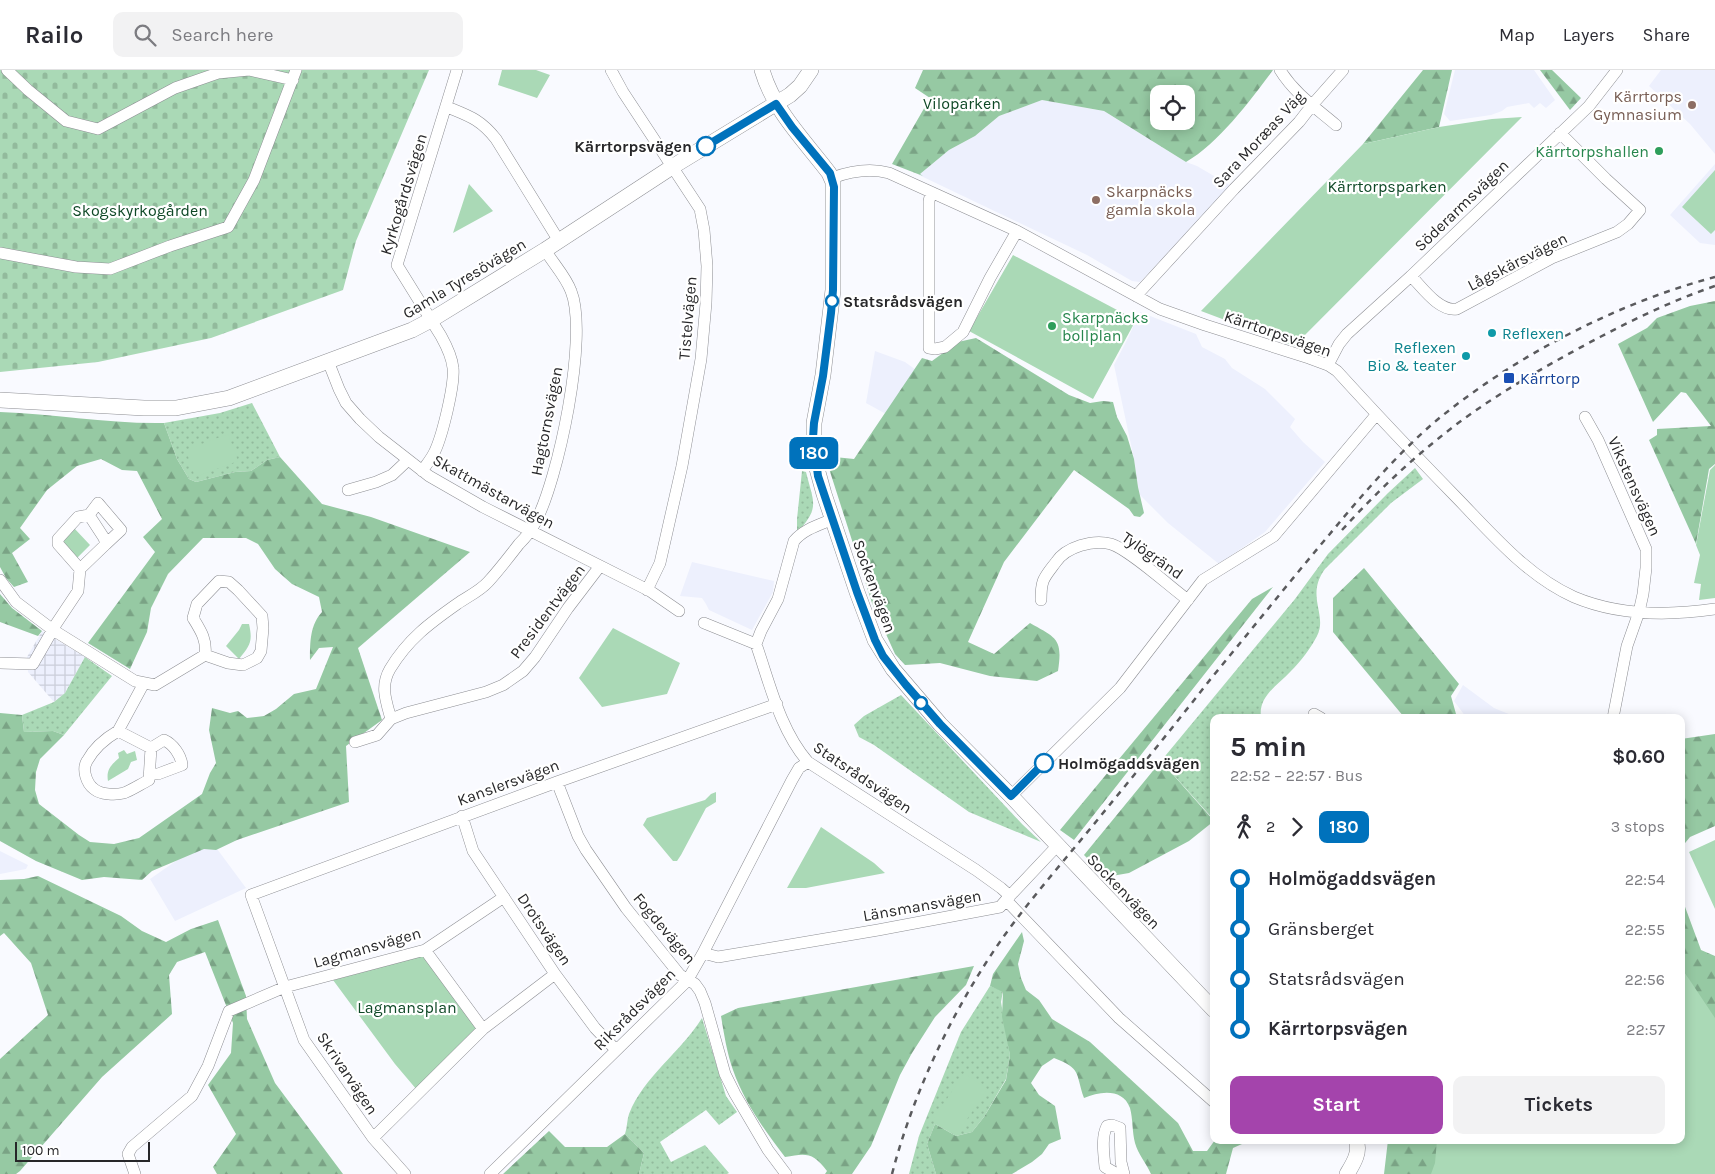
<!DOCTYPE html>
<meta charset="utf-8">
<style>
body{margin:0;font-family:Karla,sans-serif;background:#f2f2f3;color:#2b2b33;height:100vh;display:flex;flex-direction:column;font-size:19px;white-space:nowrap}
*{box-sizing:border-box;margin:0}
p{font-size:16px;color:#7c7c81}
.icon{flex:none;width:28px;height:28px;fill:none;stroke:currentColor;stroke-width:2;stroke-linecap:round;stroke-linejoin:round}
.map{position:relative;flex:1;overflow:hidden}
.sheet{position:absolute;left:1210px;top:644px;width:475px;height:430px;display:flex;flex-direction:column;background:#fff;border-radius:10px;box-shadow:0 2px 12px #0003}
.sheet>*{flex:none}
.badge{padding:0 10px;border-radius:8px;font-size:18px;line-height:32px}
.tools{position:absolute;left:1150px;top:15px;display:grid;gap:10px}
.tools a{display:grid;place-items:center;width:45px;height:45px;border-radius:10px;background:#fff;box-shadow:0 2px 12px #0003;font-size:25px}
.scale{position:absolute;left:15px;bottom:12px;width:135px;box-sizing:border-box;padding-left:5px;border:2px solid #272729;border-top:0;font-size:14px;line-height:18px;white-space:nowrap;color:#272729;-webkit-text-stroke:4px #fff;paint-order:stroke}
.map>.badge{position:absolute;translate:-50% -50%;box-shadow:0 0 0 2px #fff}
.legs{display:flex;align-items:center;gap:8px;height:55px;padding:0 20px;font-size:16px}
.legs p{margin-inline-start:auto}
.overview{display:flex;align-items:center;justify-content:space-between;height:85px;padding:0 20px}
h1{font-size:28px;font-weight:700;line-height:38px}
.action{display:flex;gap:10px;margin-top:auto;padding:10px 20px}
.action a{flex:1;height:58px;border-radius:10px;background:#a444ac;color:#fff;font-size:20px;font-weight:700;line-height:58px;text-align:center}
.action a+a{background:#f2f2f3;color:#2b2b33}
ul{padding:0 20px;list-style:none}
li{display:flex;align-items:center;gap:18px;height:50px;font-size:19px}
li i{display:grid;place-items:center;width:8px;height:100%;margin:0 6px;background:currentColor}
li i::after{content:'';width:12px;height:12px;margin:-6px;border:4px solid;border-radius:50%;background:#fff}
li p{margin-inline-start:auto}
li:first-child i{background:linear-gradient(#0000 50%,currentColor 0)}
li:last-child i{background:linear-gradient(currentColor 50%,#0000 0)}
header{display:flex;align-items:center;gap:30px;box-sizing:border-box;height:70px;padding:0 25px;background:#fff;border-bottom:1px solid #e1e1e2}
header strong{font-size:24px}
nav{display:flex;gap:28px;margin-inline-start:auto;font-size:18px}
.search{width:350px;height:45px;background:#f2f2f3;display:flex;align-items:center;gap:12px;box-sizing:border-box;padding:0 18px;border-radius:10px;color:#7c7c81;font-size:19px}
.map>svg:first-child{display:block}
.built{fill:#edf0fd}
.industrial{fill:url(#industrial-grid)}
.grass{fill:url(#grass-dots)}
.forest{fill:url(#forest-firs);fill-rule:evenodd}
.cemetery{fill:url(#cemetery-stones)}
.park{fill:#aad9b6}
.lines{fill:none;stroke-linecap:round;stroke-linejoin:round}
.street-casing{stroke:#8d8e93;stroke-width:12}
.secondary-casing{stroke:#8d8e93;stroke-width:16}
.street{stroke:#fff;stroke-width:11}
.secondary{stroke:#fff;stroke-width:15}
.rail{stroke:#5a5a5d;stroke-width:2.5;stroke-dasharray:6 6;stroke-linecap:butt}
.line-1-casing{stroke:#fff;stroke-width:11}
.line-1{stroke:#0072bc;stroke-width:8}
.education-dot{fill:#8d6e63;stroke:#fff;stroke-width:2}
.stop-1-dot{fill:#fff;stroke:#0072bc;stroke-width:2.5}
.leisure-dot{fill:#2e9e5b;stroke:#fff;stroke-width:2}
.culture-dot{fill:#0f9aa8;stroke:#fff;stroke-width:2}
.transit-dot{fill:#1a4fb4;stroke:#fff;stroke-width:2}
.labels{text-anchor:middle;stroke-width:4.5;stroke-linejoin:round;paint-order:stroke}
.education-label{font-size:16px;fill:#785e54;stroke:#fff;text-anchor:end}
.park-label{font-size:16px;fill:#0e4826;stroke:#fff}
.street-label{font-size:16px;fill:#272729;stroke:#fff}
.stop-label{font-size:16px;font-weight:bold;fill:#272729;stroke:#fff;text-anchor:start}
.leisure-label{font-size:16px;fill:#27864d;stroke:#fff;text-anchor:end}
.culture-label{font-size:16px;fill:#0d838f;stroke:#fff;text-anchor:start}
.transit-label{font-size:16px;fill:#164399;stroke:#fff;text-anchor:start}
</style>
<header>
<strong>Railo</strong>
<div class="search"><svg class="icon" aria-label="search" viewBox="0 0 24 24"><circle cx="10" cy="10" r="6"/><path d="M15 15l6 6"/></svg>Search here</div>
<nav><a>Map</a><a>Layers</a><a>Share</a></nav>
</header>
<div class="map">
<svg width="1715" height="1104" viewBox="0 0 1715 1104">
<defs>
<pattern id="industrial-grid" width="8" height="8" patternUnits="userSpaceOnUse" patternTransform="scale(1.25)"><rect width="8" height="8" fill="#edf0fd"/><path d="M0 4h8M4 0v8" fill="none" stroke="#cbced9"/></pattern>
<pattern id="grass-dots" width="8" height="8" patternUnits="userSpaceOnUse" patternTransform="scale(1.25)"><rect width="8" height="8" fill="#aad9b6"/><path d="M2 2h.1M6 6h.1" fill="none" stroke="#92ba9c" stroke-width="1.8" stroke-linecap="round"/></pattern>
<pattern id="forest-firs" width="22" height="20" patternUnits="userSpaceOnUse" patternTransform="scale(1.25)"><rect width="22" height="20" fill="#96c9a3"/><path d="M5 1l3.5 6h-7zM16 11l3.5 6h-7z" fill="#7aa385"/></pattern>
<pattern id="cemetery-stones" width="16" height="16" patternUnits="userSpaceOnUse" patternTransform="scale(1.25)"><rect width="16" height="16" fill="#aad9b6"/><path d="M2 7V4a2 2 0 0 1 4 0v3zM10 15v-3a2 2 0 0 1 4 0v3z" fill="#92ba9c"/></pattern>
</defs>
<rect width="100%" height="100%" fill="#f9faff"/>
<path class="built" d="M 1455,0 L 1534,0 L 1555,30 L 1546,38 L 1540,33 L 1534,38 L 1529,33 L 1507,37 L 1502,41 L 1491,45 L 1450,51 L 1444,44 Z
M 1661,0 L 1715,0 L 1715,84 L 1690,54 L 1649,16 Z
M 1042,30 L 1104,41 L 1186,92 L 1197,96 L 1231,116 L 1140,212 L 1132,211 L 1087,185 L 919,105 L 949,80 L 975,66 L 999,46 Z
M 1715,94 L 1715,175 L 1700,173 L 1670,145 Z
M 1140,242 L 1196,264 L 1202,277 L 1225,289 L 1232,298 L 1265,319 L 1295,349 L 1290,357 L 1303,372 L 1325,392 L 1265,462 L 1219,494 L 1168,453 L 1140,425 L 1138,417 L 1134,389 L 1114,295 L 1128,268 Z
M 875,281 L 905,292 L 916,300 L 886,344 L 866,333 Z
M 692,492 L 774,511 L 773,522 L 752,560 L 709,540 L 706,534 L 702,528 L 680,526 Z
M 1463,615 L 1494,638 L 1516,647 L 1466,647 L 1454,631 Z
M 209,768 L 246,818 L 175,851 L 150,809 Z
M 0,781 L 28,795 L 26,799 L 0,804 Z"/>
<path class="industrial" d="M 42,561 L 85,587 L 65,623 L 54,632 L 28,602 L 27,587 Z"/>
<path class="grass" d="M 252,333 L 280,387 L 267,390 L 251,401 L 235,402 L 196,412 L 189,409 L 177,389 L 164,353 L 220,343 Z
M 1415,398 L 1423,409 L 1391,433 L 1325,499 C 1305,526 1328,545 1317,566 C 1311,578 1300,592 1291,601 C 1278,615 1258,626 1261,647 L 1214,648 L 1214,750 L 1161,691 L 1295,529 L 1328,484 L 1388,423 Z
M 802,401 L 806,402 C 814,434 820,437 797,463 L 797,449 Z
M 85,587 L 112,606 L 64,665 L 53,661 L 24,662 L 22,645 L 54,632 L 65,623 Z
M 901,625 L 1022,754 L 1041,772 L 969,742 L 874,675 L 859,667 L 854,655 L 864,646 Z
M 990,916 L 1003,921 L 1001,932 L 1010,985 L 1006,1009 L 984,1047 L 972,1062 L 956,1066 L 935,1054 L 927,1074 L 936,1104 L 909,1104 L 919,1066 L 961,962 Z
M 702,948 L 726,1026 L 737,1042 L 719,1055 L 706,1040 L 660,1072 L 671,1092 L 705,1075 L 729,1103 L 727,1104 L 639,1104 L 644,1083 L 625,1064 C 627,1058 627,1050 629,1044 C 644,1006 681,982 702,948 Z"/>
<path class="forest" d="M 923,0 L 1273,0 C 1251,30 1218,74 1186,92 L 1104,41 L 1042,30 L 999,46 L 975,66 L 949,80 L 920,104 L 923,106 L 892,94 L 930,28 L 915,18 ZM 1159,24 L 1186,24 L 1186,51 L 1159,51 Z
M 1423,0 L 1452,0 L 1439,57 L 1363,74 Z
M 1540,0 L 1552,0 L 1581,28 L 1570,40 Z
M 1715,231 L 1715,394 L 1709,399 L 1696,474 L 1649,370 L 1657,365 L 1657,359 L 1711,356 L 1686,323 L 1681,322 L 1653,352 L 1618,274 L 1647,258 L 1657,248 L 1690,236 Z
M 976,268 L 1069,325 L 1090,333 L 1103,331 L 1113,332 L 1117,347 L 1127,366 L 1134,389 L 1138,417 L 1144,443 L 1140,447 L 1134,446 L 1129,439 L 1074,400 L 1004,492 L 968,572 L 994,584 L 1030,553 C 1056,568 1063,568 1058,601 L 1037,611 L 990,606 L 940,593 L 905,595 L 895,584 L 872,533 L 825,386 L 854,389 L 922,288 L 932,291 L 958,272 Z
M 0,342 C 55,344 109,354 164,353 L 177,389 L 189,409 L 196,412 L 235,402 L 251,401 L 267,390 L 280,387 L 322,434 L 371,447 L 470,482 L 358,578 L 382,650 L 346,676 L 349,732 L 237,770 L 216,780 L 204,779 L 152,801 L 142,810 L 104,807 L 82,810 L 36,791 L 0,771 L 0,643 L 22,645 L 24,662 L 53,661 L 64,665 L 40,689 L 36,702 L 35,720 L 39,734 L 79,765 L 90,772 L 114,774 L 139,768 L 202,724 L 210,703 L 216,693 L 209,660 L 212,638 L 230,643 L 238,641 L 247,648 L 264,646 L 276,639 L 294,624 L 316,619 L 333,577 L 319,578 L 310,590 C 310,572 310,555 322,542 L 319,527 L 292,514 L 275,499 L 258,474 L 246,468 L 203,468 L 168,504 L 151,538 L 147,562 L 130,599 L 88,573 L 155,482 L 143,467 L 162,449 L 137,401 L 122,400 L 101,389 L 77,396 L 47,420 L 20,458 L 30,469 L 12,483 L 28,512 L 14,517 L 6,508 L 0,497 Z
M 1364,498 L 1459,614 L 1451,626 L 1456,644 L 1460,647 L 1404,647 L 1333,562 L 1333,528 Z
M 1273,517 L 1074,770 L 1060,760 L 1252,529 Z
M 0,524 L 12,538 L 42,561 L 38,566 L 0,552 Z
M 1715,664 L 1715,756 L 1690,767 L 1681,778 L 1681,669 Z
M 1161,691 L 1214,751 L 1189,771 L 1129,803 L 1106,807 L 1084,785 Z
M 38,806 L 121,846 L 142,861 L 166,872 L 191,859 L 218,850 L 246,926 L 247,949 L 275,1013 L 343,1104 L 217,1104 L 213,1097 L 236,1064 L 208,1015 L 231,983 L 233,953 L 205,882 L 177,892 L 169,905 L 172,944 L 102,1007 L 20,1101 L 16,1104 L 0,1104 L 0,989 L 48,945 L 31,893 L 4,863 L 0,866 L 0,810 L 24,809 Z
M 1681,826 L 1701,880 L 1715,886 L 1715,1104 L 1384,1104 L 1388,1070 L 1681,1070 Z
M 1022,862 L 1024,871 L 1018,894 L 1021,908 L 1026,920 L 1039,930 L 1052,949 L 1090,972 L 1178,1053 L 1193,1081 L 1207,1081 L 1215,1070 L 1251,1070 L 1233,1078 L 1226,1104 L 1151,1104 C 1146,1093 1138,1084 1135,1073 C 1132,1062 1133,1049 1130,1038 C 1123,1018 1100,1021 1084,1028 C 1075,1002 1082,999 1054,988 L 1042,996 L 1031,1013 L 1039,1025 L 1055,1036 L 1061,1069 L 1049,1074 L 1042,1084 L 1032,1092 L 1012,1104 L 936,1104 L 927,1074 L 935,1054 L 956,1066 L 972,1062 L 984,1047 L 1006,1010 L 1010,985 L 1002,947 L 1003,922 L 990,916 L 993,904 Z
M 974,896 L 966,915 L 935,947 L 912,983 L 900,1005 L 871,1076 L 852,1104 L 825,1104 L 827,1101 C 813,1082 806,1083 785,1087 C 765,1061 744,1032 733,1000 C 727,983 724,964 721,946 L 738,938 Z
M 549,1061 L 565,1077 L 607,1077 L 625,1064 L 644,1083 L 639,1104 L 503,1104 Z"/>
<path class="cemetery" d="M 0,0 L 429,0 L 356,171 L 343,220 L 211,268 L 98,292 L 0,302 Z"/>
<path class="park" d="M 502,0 L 536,0 L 550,5 L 537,28 L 498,15 Z
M 1522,47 L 1294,276 L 1201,241 L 1363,74 L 1439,57 L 1492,49 Z
M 1715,100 L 1715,160 L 1711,164 L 1682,137 Z
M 469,114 L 493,141 L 453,163 Z
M 1013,185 L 1136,250 L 1093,329 L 969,261 Z
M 228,364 L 238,391 L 195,407 L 186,380 Z
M 1715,395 L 1715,528 L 1699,530 L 1701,514 L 1694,513 L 1700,485 L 1696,475 L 1710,400 Z
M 74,458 L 90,475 L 76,489 L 59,473 Z
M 242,554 L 249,554 C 253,572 250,575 239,589 L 226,576 L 239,560 Z
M 613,558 L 680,593 L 667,624 L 602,637 L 579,608 Z
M 124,680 L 127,684 L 135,681 L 137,690 L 131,692 L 128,699 L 108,711 C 106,700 111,695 119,688 L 118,683 Z
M 716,722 L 716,732 L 706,738 L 681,785 L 677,791 L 673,791 L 643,755 L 647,748 L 705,730 L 711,724 Z
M 821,757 L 874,793 L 885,803 L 806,818 L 787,818 Z
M 1715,770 L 1715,839 L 1689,782 Z
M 423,886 L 477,957 L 476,960 L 417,1020 L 395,994 L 333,910 Z
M 1681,897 L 1715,948 L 1715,1104 L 1431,1104 L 1435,1093 L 1437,1070 L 1681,1070 Z
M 964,1003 L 987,1019 L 956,1066 L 933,1050 Z"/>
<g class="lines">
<defs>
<path id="street" d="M 7,0 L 28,20 L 66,51 L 98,59 L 175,18 L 218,3 L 249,0
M 249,0 L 293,10
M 611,0 L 623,22 L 700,139 L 704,160 L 707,196 L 706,233 L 701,289 L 682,396 L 660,493 L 647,520
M 1280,0 C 1294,23 1316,38 1336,55
M 447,37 C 469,46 480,49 496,69 L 559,171
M 832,108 C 851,101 870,98 889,103 L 1017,161 L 1160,239 L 1205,255 L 1309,288 L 1328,295 L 1337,301 C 1376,344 1416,386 1456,427 C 1491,463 1527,506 1574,527 C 1619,546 1668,546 1715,539
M 931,123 L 929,131 L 929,278 L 935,279 L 945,277 L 963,262 L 990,208 L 1017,161
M 0,183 L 76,197 L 110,199 L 170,176 L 228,157 L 254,110 L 296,0
M 1411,206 C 1422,217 1439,242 1457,239 L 1552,188 L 1617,162 L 1628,154 L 1640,140 L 1606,109 L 1560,63
M 1136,226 L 1234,119 L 1299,52 L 1313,34 L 1343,0
M 328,291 L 339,319 L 346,333 L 360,349 L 379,367 L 429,406 L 483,437 L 650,521 L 679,541
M 1328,295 L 1339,274 L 1347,264 L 1411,206 L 1589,36 L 1617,0
M 1585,347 L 1598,370 L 1646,479 L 1646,498 L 1643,524 L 1639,542 L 1627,576 L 1613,648
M 422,401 C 426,395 432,388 435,381 C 442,366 455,315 453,298 C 452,287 446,275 441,266 L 397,195 L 457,0
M 348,420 L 376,412 L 392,405 L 408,390
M 89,445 L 98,433 L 121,460 L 106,474
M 833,449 C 819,455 804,459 794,471 L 778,529 L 761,561 L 756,574 C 770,614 780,660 808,692 L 976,800 L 1001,818 L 1010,826
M 0,510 L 16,532 L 53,560 L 135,611 L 155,615 L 205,585 C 207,570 201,561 193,548 L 197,534 L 219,511 L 229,512 L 238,520 L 262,546 L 263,558 L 261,581 L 257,588 L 243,595 L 228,593 L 205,585
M 1041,530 C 1041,509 1044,508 1056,492 C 1066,477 1093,469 1111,474 C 1130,480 1170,517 1188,530
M 704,553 L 756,574
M 0,593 L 33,594 L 56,554 L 78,521 L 80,499 L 106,474 L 104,468 L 89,445 L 78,447 L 58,469 L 58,474 L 80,499
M 1314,644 L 1321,648
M 391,649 C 386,631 380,616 390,599 C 408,569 430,553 457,534 C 467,527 480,521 488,512 C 499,500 509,487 519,474 C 525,468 531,461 535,453 C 558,411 589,265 571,221 C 566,207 553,193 545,180
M 118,661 C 106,668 94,678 87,691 C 82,699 86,713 94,719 C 101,725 116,725 124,723 C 132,720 141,714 149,710 L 151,678 L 118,661 L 144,613
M 355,672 L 377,665 L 391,649 L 406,643 L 486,622 L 503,615 L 523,601 L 535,587 L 568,538 L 600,496
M 149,704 L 158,704 L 182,695 C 181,685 173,674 164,670 L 151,678
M 557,712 L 578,766 L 586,780 L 626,838 L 680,905 L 695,914 L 700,921 L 705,933 L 725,1004 L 735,1024 L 768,1080 L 786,1104
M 1011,726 L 1120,618 L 1203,510 L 1274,466 L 1376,345
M 462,746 L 473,781 L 555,904 L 595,958 L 616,980
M 1006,830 L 1057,776
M 425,880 L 483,959
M 703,883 L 718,887 L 878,860 L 1000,837 L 1006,830 L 1119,948 L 1214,1032
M 373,1068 L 483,959 L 555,904
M 135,1104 L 128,1084 L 132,1077 L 192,1026 L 208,996 L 229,941 L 285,917 L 425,880 L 504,827
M 405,1104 L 373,1068 L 304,970 L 251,825 L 557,712 L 777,634
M 490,1104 L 687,911 L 703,883 L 792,710 L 799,698 L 808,692
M 1117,1104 L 1105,1097 C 1104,1085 1101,1067 1107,1056 L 1112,1055 L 1120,1058 L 1121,1092 L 1124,1104"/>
<path id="secondary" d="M 762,0 C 774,41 804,70 829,103 L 833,112 L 833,220 L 823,305 L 814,353 L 814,381 L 816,395 L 824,424 L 857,522 L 875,570 L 893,599 L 940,654 L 1011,726 L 1214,940
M 0,330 L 144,338 L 176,338 L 229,328 L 412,260 L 431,250 L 545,180 L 672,97 L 790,25 L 800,16 L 811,0
M 1347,1104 C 1353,1094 1361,1082 1356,1070"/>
</defs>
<use href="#street" class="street-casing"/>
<use href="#secondary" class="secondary-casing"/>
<use href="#street" class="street"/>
<use href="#secondary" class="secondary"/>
<path class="rail" d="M 1342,460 C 1372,427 1404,396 1439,368 C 1477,337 1520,311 1563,287 C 1612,260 1662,234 1715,216
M 892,1104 C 914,1020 954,937 1004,866 C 1035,823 1070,784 1103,743 C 1140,698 1177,652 1213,606 C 1252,559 1290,511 1329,465 C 1361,426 1398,383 1437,350 C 1515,286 1617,233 1715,207"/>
</g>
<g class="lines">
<defs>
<path id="line-1" d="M 706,76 L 776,34 L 792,57 L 830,103 L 834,117 L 833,220 L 831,243 L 823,306 L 814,353 L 813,368 L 818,406 L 857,522 L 875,570 L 883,586 L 906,615 L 940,654 L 1011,726 L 1044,693"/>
</defs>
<use href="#line-1" class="line-1-casing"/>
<use href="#line-1" class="line-1"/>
</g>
<g class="education-dot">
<circle cx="1692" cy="35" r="5"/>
<circle cx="1096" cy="130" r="5"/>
</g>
<g class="stop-1-dot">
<circle cx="706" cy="76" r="9"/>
<circle cx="832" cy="231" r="6"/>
<circle cx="921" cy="633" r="6"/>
<circle cx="1044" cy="693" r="9"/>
</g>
<g class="leisure-dot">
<circle cx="1659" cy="81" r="5"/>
<circle cx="1052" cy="256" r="5"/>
</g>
<g class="culture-dot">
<circle cx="1492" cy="263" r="5"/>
<circle cx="1466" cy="286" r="5"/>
</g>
<rect class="transit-dot" x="1503" y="302" width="12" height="12" rx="2.5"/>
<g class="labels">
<g class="education-label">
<text x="1682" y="32">Kärrtorps<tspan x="1682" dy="18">Gymnasium</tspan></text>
<text x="1106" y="127" text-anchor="start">Skarpnäcks<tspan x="1106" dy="18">gamla skola</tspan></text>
</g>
<g class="park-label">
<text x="962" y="39">Viloparken</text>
<text x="1387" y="122">Kärrtorpsparken</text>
<text x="140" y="146">Skogskyrkogården</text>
<text x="407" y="943">Lagmansplan</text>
</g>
<g class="street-label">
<text transform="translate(1258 69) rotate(-47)" y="6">Sara Moræas Väg</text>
<text transform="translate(403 124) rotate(-73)" y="6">Kyrkogårdsvägen</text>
<text transform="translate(1461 135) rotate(-44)" y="6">Söderarmsvägen</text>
<text transform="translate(1517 191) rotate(-27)" y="6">Lågskärsvägen</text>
<text transform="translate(464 208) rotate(-31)" y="6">Gamla Tyresövägen</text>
<text transform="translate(687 248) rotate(-85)" y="6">Tistelvägen</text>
<text transform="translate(1278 263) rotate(19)" y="6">Kärrtorpsvägen</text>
<text transform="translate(546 351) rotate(-79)" y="6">Hagtornsvägen</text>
<text transform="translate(1635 416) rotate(66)" y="6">Vikstensvägen</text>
<text transform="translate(494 421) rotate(29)" y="6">Skattmästarvägen</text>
<text transform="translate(1153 485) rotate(35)" y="6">Tylögränd</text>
<text transform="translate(875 516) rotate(70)" y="6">Sockenvägen</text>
<text transform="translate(547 541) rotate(-53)" y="6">Presidentvägen</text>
<text transform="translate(863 707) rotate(34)" y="6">Statsrådsvägen</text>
<text transform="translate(508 712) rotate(-20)" y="6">Kanslersvägen</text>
<text transform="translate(1124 821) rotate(46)" y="6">Sockenvägen</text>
<text transform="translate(922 835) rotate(-10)" y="6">Länsmansvägen</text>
<text transform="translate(665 858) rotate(50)" y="6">Fogdevägen</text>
<text transform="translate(545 859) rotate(56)" y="6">Drotsvägen</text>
<text transform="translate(367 877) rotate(-16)" y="6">Lagmansvägen</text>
<text transform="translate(634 939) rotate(-45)" y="6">Riksrådsvägen</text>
<text transform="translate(348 1003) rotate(56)" y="6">Skrivarvägen</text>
</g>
<g class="stop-label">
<text x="692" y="82" text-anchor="end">Kärrtorpsvägen</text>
<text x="843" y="237">Statsrådsvägen</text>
<text x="1058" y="699">Holmögaddsvägen</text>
</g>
<g class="leisure-label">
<text x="1649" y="87">Kärrtorpshallen</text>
<text x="1062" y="253" text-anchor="start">Skarpnäcks<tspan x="1062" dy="18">bollplan</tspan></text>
</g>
<g class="culture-label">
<text x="1502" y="269">Reflexen</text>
<text x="1456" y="283" text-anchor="end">Reflexen<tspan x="1456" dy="18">Bio &amp; teater</tspan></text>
</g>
<g class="transit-label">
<text x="1520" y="314">Kärrtorp</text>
</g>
</g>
</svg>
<div class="tools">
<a><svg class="icon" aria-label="locate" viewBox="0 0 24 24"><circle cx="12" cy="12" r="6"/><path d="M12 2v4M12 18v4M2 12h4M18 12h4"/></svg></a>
</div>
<div class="scale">100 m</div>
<b class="badge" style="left:814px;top:383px;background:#0072bc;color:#fff">180</b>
<section class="sheet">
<div class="overview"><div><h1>5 min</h1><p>22:52 – 22:57 · Bus</p></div><b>$0.60</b></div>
<div class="legs"><svg class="icon" aria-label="walk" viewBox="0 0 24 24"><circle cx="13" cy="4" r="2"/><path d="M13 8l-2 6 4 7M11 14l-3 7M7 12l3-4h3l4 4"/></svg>2<svg class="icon" aria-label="forward" viewBox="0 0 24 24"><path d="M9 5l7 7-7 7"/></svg><b class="badge" style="background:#0072bc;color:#fff">180</b><p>3 stops</p></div>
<ul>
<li><i style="color:#0072bc"></i><b>Holmögaddsvägen</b><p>22:54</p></li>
<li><i style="color:#0072bc"></i><span>Gränsberget</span><p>22:55</p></li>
<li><i style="color:#0072bc"></i><span>Statsrådsvägen</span><p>22:56</p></li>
<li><i style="color:#0072bc"></i><b>Kärrtorpsvägen</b><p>22:57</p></li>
</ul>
<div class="action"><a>Start</a><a>Tickets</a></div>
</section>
</div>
